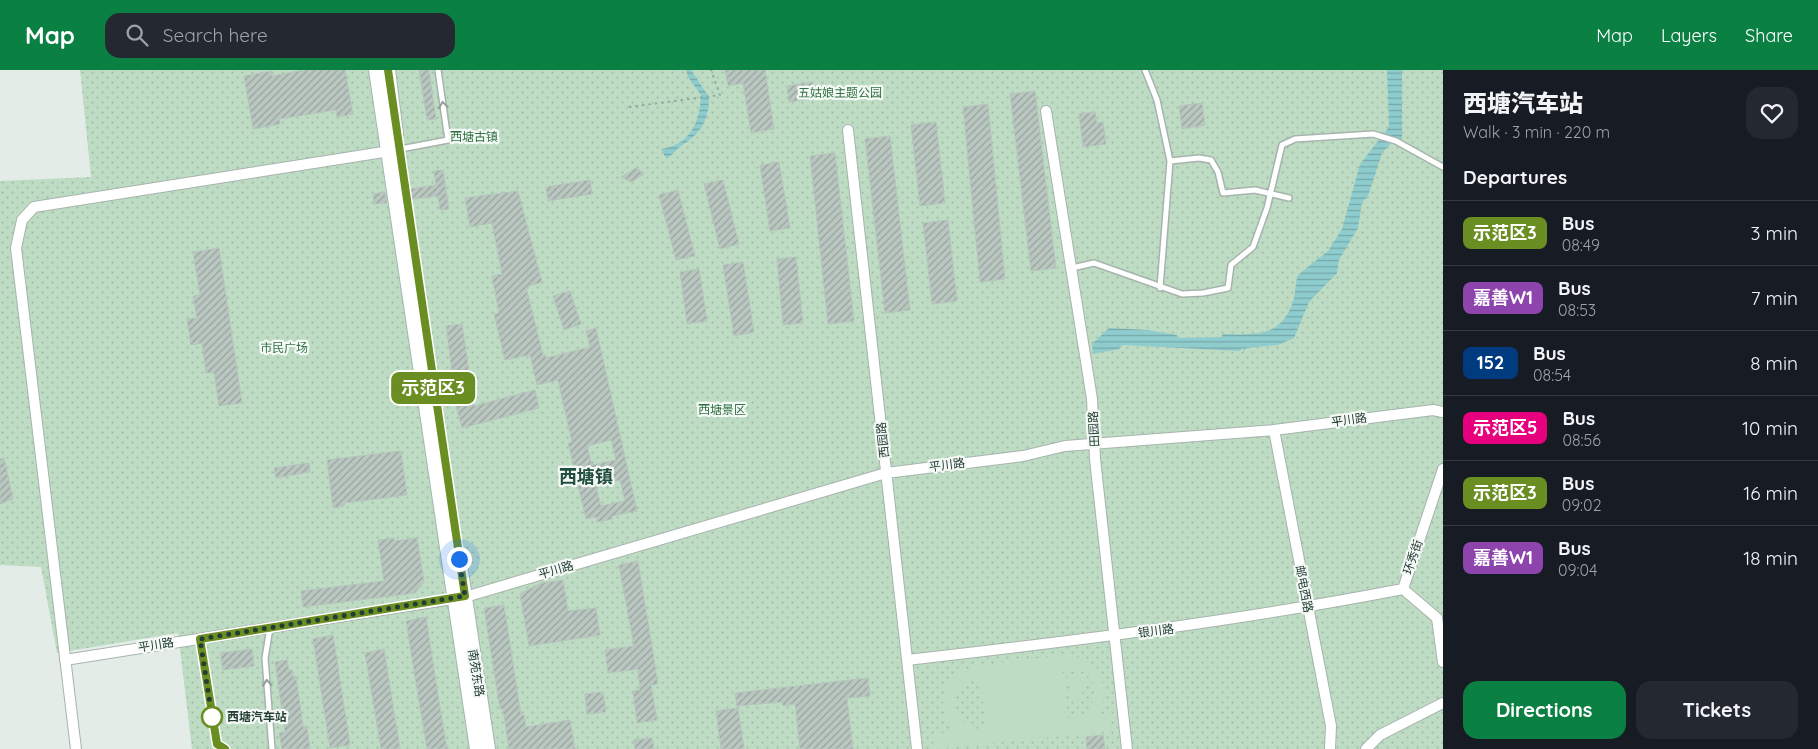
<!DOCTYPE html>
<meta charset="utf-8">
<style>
body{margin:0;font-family:Quicksand,"Noto Sans SC",sans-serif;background:#242831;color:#f1f3f6;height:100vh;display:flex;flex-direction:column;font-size:19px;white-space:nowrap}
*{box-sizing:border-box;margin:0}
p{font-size:16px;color:#9ea1a6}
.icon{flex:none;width:28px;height:28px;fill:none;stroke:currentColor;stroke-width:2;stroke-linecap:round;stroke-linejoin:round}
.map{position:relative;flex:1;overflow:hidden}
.side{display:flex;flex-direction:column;background:#171b24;width:375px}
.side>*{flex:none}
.badge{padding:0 10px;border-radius:8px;font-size:18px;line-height:32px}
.you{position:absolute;width:25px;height:25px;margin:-12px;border:4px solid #fff;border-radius:50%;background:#1a73e8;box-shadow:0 0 0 8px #1a73e833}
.map>.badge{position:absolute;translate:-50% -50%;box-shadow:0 0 0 2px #fff}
h2{padding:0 20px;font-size:19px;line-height:45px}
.round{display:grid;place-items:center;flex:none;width:52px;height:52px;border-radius:15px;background:#242831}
.overview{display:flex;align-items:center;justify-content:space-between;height:85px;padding:0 20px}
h1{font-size:24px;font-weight:800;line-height:38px}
.primary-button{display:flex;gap:10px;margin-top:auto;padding:10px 20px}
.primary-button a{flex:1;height:58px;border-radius:15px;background:#0b8043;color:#fff;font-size:20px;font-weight:800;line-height:58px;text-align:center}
.primary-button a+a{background:#242831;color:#f1f3f6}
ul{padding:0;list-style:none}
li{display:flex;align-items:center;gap:15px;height:65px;padding:0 20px;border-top:1px solid #363941}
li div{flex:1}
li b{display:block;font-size:19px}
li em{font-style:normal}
li .badge{min-width:55px;font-weight:700;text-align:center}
header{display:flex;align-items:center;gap:30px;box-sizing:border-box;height:70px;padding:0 25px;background:#0b8043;color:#fff}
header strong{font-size:24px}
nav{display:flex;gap:28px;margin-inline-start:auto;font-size:18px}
.search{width:350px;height:45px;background:#242831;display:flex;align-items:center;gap:12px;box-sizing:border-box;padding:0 18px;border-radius:15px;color:#9ea1a6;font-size:19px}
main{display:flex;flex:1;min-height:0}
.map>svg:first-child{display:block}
.green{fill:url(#green-dots)}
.pitch{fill:#bedcc3;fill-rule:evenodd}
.water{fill:url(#water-rules)}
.building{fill:url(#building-hatch);stroke:#b6c6be;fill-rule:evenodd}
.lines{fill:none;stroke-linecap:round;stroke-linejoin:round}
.service-casing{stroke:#a7b4ae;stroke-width:8}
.minor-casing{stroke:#a7b4ae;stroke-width:12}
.secondary-casing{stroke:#a3b8ae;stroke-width:16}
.path{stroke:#86ae9d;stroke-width:2;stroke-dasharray:2.5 4;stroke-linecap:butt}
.service{stroke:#fff;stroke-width:5}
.minor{stroke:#fff;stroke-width:10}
.secondary{stroke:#fff;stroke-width:14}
.oneway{stroke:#929e99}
.line-casing{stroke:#fff;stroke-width:11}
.line{stroke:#6b8e23;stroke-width:8}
.walk{stroke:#243d33;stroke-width:5;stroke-dasharray:0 9}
.stop-dot{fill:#fff;stroke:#6b8e23;stroke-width:2.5}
.labels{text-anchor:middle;stroke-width:4.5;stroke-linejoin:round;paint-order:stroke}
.park-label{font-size:12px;fill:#307242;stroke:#f4f9f6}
.street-label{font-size:12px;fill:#243d33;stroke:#f4f9f6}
.stop-label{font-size:12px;font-weight:bold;fill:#243d33;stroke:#f4f9f6;text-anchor:start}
.district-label{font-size:18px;font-weight:bold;fill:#214e3e;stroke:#f4f9f6}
</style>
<header>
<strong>Map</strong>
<div class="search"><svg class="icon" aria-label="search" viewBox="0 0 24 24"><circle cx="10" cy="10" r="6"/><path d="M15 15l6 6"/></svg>Search here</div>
<nav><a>Map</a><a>Layers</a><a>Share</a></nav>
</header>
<main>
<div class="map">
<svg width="1443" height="679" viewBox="0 0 1443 679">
<defs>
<pattern id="green-dots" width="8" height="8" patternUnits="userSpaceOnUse" patternTransform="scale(1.25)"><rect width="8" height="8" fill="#bedcc3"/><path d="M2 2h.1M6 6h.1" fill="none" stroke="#a3bea8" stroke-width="1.8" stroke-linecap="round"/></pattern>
<pattern id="water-rules" width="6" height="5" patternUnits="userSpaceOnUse" patternTransform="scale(1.25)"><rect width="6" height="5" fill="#8fccce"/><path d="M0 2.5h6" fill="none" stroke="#75a7a8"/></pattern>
<pattern id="building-hatch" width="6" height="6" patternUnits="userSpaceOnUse" patternTransform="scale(1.25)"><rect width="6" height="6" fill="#b9c7c0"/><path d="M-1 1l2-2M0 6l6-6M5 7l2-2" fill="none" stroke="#96a39d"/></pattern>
</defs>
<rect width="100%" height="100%" fill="#e4ece8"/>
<path class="green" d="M 80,0 L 1443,0 L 1443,679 L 192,679 L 178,563 L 57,583 L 41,497 L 0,495 L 0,111 L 91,107 Z"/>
<path class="pitch" d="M 1068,586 C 1099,588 1114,619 1098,645 L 1110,644 L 1112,661 L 934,679 L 932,664 L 955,661 C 947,652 942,642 943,629 C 944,618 951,607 962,601 C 977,593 1047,588 1068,586 ZM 1072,598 C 1104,604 1101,645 1068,649 L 1062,599 ZM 980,609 L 986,658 L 999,657 C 992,658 983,660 976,659 C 945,653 951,607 980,609 Z
M 1075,606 L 1088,608 L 1075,641 L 1067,607 Z"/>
<path class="water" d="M 686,0 L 691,0 L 709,27 C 709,51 701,63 681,76 C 675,80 674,85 666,88 L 661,79 C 690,75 700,52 701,25 L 688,7 Z
M 1387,0 L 1402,0 L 1402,69 L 1395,69 L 1382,83 L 1368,126 L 1362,132 L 1358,158 L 1339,190 L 1337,203 L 1309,232 L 1294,268 L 1278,275 L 1246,278 L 1244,282 L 1243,278 L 1239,281 L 1123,275 L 1119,279 L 1093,284 L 1092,274 L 1109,258 L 1147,260 L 1177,265 L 1177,268 L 1222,267 L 1222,262 L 1223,264 C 1258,265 1283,267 1294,228 C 1296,221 1295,213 1298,205 L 1328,181 L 1342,159 L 1360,94 L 1389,57 Z"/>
<path class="building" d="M 304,0 L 345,0 L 353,44 L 337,47 L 336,40 L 279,49 L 280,54 L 253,59 L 244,6 L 271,1 L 272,6 Z
M 419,0 L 429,0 L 436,49 L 427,50 Z
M 725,0 L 765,0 L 774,59 L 751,63 L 743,13 L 728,16 Z
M 812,12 L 815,28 L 789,32 L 787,16 Z
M 1035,21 L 1056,198 L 1031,201 L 1010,24 Z
M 1202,33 L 1205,55 L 1182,59 L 1179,36 Z
M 988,34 L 1005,209 L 980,212 L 963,37 Z
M 1095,42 L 1097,53 L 1103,52 L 1106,74 L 1083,77 L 1079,44 Z
M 936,52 L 945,133 L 920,136 L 911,55 Z
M 890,66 L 910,240 L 885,243 L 865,69 Z
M 835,83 L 854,251 L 828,254 L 810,86 Z
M 779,92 L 790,158 L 770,161 L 760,95 Z
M 636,98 L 644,104 L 631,112 L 621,107 Z
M 443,100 L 449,139 L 440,140 L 438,126 L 404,130 L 403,120 L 436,115 L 434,101 Z
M 590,110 L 592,124 L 548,131 L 546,117 Z
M 723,110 L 739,174 L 720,179 L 704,114 Z
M 678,120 L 695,186 L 676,190 L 659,125 Z
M 518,121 L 542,212 L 526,217 L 543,285 L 545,285 L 546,288 L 590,277 L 586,261 L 596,258 L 637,441 L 612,446 L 612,449 L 597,452 L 596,447 L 586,449 L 568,373 L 572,372 L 558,310 L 537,315 L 530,285 L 505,290 L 494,244 L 499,243 L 492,206 L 502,204 L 492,153 L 470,157 L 465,128 ZM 611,370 L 616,390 L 592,395 L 587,376 ZM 620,410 L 625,431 L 601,436 L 596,416 Z
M 385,122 L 387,133 L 374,134 L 373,124 Z
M 948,150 L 957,231 L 932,234 L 923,153 Z
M 219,178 L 242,333 L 219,336 L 214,302 L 206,303 L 202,273 L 191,275 L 187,249 L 197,248 L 193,226 L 200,225 L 193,182 Z
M 796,187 L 803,253 L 783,255 L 777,189 Z
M 743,192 L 754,262 L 734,266 L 723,195 Z
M 699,199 L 707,251 L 687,254 L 680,202 Z
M 570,221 L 581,254 L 564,260 L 553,226 Z
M 462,254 L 474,336 L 535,320 L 539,338 L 462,358 L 457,340 L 446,256 Z
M 401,381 L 407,425 L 344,433 L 344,436 L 333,438 L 327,390 Z
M 4,388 L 13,429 L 0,434 L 0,389 Z
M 309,393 L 310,402 L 276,408 L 274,398 Z
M 394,468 L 394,471 L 417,468 L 424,512 L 415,523 L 303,537 L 301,521 L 384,511 L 378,470 Z
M 638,491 L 658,614 L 651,615 L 657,650 L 637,653 L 633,621 L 640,620 L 638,599 L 608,603 L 605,580 L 634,576 L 619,495 Z
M 563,510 L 568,541 L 596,538 L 600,565 L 529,576 L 520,524 L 541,513 Z
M 504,535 L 521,645 L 524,645 L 526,657 L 570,650 L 575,679 L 509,679 L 503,639 L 500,639 L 484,538 Z
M 426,547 L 436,613 L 447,679 L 427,679 L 417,619 L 406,551 Z
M 333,565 L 350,675 L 330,678 L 313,569 Z
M 252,579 L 254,596 L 223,600 L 220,583 Z
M 384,579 L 400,679 L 381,679 L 365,583 Z
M 287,590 L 289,600 L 292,600 L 293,607 L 296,606 L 303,657 L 307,656 L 310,679 L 282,679 L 279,663 L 285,662 L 275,592 Z
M 868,608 L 870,626 L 847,628 L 853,679 L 800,679 L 795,634 L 783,636 L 782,632 L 737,636 L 735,623 Z
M 603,622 L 606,642 L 587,644 L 585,624 Z
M 738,638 L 744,679 L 721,679 L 716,641 Z
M 1103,665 L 1105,679 L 1087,679 L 1086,667 Z
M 652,668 L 654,679 L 635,679 L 634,670 Z"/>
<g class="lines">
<defs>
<path id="service" d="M 1145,0 L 1157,30 L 1170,91 L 1160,218
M 390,81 L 448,70 L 438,0
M 1170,91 L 1199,88 L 1211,90 L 1218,102 L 1223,123 L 1255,120 L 1289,128
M 1072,198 L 1094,193 L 1182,224 L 1203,223 L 1228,218 L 1231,195 L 1253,177 L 1267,138 L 1282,75 L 1295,69 L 1373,64 L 1396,71 L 1443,97
M 270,558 L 265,588 L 272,679
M 200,569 L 217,675 L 225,679"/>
<path id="minor" d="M 1046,41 L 1092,329 L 1095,389 L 1127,679
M 848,60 L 917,679
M 1274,360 L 1331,656 L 1330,679
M 1443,399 L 1403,519 L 1437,548 L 1443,592
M 65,590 L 465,527 L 886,403 L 1023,386 L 1065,376 L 1274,360 L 1433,340 L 1443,342
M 907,590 C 1074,571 1238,551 1403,519
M 76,679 L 16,178 L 22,150 L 34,137 L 390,81
M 1366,679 L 1380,665 L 1443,633"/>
<path id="secondary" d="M 376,0 L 477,679
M 388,0 L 396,64
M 460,495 L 488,679"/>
</defs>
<use href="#service" class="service-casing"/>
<use href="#minor" class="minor-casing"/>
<use href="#secondary" class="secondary-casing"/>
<path class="path" d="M 629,37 L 720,25 L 711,0"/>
<use href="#service" class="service"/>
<use href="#minor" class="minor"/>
<use href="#secondary" class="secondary"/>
</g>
<defs><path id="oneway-chevron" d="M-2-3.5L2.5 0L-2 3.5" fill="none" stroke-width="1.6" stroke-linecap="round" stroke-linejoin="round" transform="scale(1.25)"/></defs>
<g class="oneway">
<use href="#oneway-chevron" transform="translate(443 35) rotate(-98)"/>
<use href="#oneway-chevron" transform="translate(267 613) rotate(-95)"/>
</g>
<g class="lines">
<defs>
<path id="line" d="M 225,679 L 217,674 L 200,569 L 465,526 L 388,0"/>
</defs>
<use href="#line" class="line-casing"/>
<use href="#line" class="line"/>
<path class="walk" d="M 212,647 L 200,569 L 465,526 L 459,489"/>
</g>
<circle class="stop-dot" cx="212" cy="647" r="10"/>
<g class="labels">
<g class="park-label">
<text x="840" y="27">五姑娘主题公园</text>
<text x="474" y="71">西塘古镇</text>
<text x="284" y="282">市民广场</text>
<text x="722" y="344">西塘景区</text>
</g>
<g class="street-label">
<text transform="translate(1349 350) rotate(-8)" y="4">平川路</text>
<text transform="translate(1094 359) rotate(-93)" y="4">田园路</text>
<text transform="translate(883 370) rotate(-96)" y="4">西园路</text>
<text transform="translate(947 395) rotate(-7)" y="4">平川路</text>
<text transform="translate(1413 487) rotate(-71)" y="4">环秀街</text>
<text transform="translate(556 500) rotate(-16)" y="4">平川路</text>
<text transform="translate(1304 519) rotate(79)" y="4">邮电西路</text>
<text transform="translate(1156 561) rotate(-7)" y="4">银川路</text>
<text transform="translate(156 575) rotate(-9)" y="4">平川路</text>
<text transform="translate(476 603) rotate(81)" y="4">南苑东路</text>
</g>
<g class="stop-label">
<text x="227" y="651">西塘汽车站</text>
</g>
<g class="district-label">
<text x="586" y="413">西塘镇</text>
</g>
</g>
</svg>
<div class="you" style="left:459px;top:489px"></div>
<b class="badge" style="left:433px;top:318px;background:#6b8e23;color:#fff">示范区3</b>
</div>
<section class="side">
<div class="overview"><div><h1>西塘汽车站</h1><p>Walk · 3 min · 220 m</p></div><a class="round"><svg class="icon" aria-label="heart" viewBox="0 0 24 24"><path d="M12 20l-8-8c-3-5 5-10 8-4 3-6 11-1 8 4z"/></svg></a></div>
<h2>Departures</h2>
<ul>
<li><span class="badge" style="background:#6b8e23;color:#fff">示范区3</span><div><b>Bus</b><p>08:49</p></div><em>3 min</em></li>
<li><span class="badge" style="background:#8e44ad;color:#fff">嘉善W1</span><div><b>Bus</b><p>08:53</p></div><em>7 min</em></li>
<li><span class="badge" style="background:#003b80;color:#fff">152</span><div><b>Bus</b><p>08:54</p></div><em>8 min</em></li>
<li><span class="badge" style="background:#e6007e;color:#fff">示范区5</span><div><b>Bus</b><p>08:56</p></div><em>10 min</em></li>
<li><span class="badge" style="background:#6b8e23;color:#fff">示范区3</span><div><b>Bus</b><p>09:02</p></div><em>16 min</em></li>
<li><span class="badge" style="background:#8e44ad;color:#fff">嘉善W1</span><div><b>Bus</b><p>09:04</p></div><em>18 min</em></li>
</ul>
<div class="primary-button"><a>Directions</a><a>Tickets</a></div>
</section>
</main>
